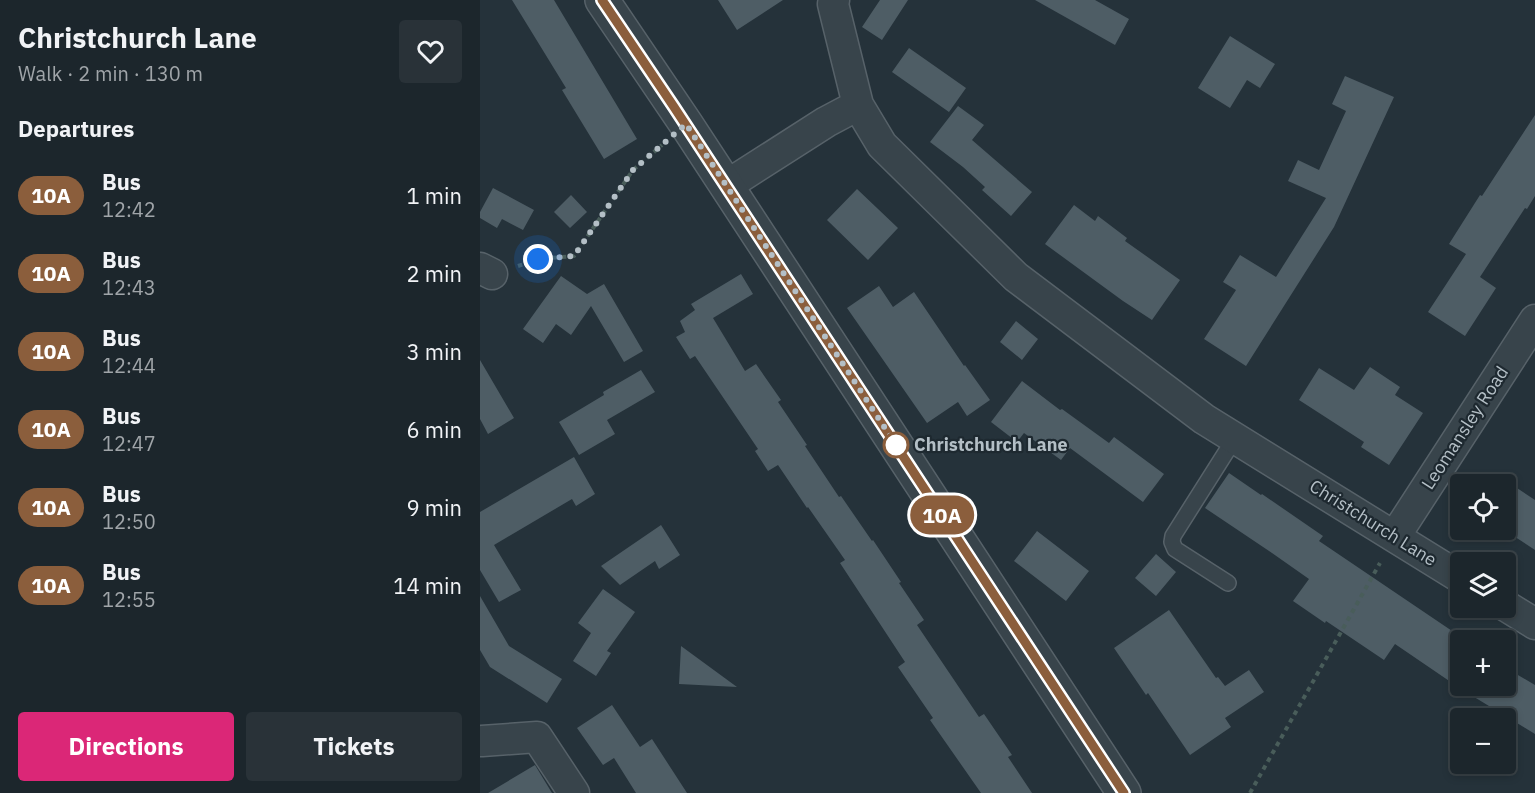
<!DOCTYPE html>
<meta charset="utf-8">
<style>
body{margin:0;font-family:"IBM Plex Sans",sans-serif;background:#293238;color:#f1f3f6;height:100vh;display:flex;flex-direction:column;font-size:22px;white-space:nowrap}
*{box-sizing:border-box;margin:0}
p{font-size:20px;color:#a0a5a9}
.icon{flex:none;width:33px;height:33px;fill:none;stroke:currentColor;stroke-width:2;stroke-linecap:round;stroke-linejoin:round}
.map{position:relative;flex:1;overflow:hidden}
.sheet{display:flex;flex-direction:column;background:#1c262c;width:480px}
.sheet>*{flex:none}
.badge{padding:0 12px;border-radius:20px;font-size:21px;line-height:39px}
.fabs{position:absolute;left:970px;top:474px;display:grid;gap:12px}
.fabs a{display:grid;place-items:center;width:66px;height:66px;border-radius:6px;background:#1c262c;box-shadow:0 3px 9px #0003,0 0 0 2px #3a4348;font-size:30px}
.you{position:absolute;width:30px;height:30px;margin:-15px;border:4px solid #fff;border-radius:50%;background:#1a73e8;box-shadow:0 0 0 9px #1a73e833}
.map>.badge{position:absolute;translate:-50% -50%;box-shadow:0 0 0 3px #fff}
h2{padding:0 18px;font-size:22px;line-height:54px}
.round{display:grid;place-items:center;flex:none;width:63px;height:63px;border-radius:6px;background:#293238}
.overview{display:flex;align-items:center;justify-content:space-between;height:102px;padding:0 18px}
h1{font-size:28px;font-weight:700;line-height:45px}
.primary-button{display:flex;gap:12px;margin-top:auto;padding:12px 18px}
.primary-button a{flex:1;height:69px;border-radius:6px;background:#db2777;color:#fff;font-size:24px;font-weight:700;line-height:69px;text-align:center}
.primary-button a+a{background:#293238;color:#f1f3f6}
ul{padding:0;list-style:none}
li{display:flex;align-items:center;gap:18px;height:78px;padding:0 18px}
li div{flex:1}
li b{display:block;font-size:22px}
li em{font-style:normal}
li .badge{min-width:66px;font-weight:700;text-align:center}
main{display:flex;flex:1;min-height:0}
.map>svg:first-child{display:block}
.building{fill:#4e5d65}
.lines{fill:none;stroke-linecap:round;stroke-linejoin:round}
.service-casing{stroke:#576269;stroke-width:18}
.minor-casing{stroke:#576269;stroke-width:33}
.tertiary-casing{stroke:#576269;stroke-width:36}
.path{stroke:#495d5a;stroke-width:4;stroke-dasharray:4.5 4.5;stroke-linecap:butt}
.service{stroke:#38444b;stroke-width:15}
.minor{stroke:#38444b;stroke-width:30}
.tertiary{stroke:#38444b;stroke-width:33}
.line-casing{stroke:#fff;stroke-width:14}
.line{stroke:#8b5e3c;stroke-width:9}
.walk{stroke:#b4bfc6;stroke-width:6;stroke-dasharray:0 10.8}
.stop-dot{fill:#fff;stroke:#8b5e3c;stroke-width:3}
.labels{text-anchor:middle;stroke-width:4.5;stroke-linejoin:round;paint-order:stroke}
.street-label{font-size:18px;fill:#b4bfc6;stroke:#1e2930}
.stop-label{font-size:18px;font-weight:bold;fill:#b4bfc6;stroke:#1e2930;text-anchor:start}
</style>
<main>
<section class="sheet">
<div class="overview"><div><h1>Christchurch Lane</h1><p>Walk · 2 min · 130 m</p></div><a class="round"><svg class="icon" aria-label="heart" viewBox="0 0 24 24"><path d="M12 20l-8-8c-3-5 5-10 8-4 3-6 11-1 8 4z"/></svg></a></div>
<h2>Departures</h2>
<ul>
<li><span class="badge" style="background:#8b5e3c;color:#fff">10A</span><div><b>Bus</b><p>12:42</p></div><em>1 min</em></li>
<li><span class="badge" style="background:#8b5e3c;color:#fff">10A</span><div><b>Bus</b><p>12:43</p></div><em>2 min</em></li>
<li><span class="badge" style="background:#8b5e3c;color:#fff">10A</span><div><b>Bus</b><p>12:44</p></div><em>3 min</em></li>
<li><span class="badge" style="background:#8b5e3c;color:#fff">10A</span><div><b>Bus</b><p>12:47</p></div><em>6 min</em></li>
<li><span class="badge" style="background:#8b5e3c;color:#fff">10A</span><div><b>Bus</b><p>12:50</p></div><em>9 min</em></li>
<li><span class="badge" style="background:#8b5e3c;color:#fff">10A</span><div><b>Bus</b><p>12:55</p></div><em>14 min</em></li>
</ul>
<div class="primary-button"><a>Directions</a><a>Tickets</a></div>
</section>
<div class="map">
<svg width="1055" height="793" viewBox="0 0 1055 793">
<rect width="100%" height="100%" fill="#25323a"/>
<path class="building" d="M 32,0 L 74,0 L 157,139 L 124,159 L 82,90 L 86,88 Z
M 238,0 L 303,0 L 257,30 Z
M 400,0 L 428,0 L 402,40 L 382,27 Z
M 555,0 L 615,0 L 649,19 L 635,45 Z
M 750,36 L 795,64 L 780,88 L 767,80 L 750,108 L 718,88 Z
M 429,48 L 486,88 L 469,112 L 412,72 Z
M 865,76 L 914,97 L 854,227 L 766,366 L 724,339 L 756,290 L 743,282 L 760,255 L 796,277 L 846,198 L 808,181 L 818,160 L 839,170 L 866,111 L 852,104 Z
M 478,106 L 504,125 L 492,140 L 552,192 L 531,216 L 502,190 L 505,187 L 483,167 L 450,142 Z
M 1055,115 L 1055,196 L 1047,209 L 1045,208 L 1000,277 L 1016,288 L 985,336 L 948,312 L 986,254 L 969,244 L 1000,195 L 1002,196 Z
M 13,188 L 54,210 L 43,230 L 22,219 L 17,228 L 0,218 L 0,212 Z
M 377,189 L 418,228 L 388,260 L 347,220 Z
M 91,195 L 107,212 L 90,228 L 74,212 Z
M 594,205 L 615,221 L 618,216 L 647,238 L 645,241 L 700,280 L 672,320 L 643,301 L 565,244 Z
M 261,274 L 273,294 L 233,318 L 265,371 L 276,364 L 301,400 L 298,402 L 327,445 L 325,446 L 359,497 L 361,496 L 392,541 L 393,540 L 421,582 L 419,583 L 444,620 L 437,625 L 499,717 L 504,714 L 532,755 L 528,757 L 552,793 L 501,793 L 450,720 L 453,718 L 418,667 L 425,662 L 360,563 L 365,560 L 328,507 L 327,508 L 298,465 L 288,471 L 275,451 L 278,449 L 215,356 L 210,359 L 196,337 L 205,332 L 200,321 L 215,310 L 211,304 Z
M 81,276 L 107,294 L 124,284 L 163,351 L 144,362 L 111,306 L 91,335 L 76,324 L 63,343 L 43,329 Z
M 399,286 L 413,307 L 434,292 L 484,366 L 485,365 L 510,400 L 487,416 L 478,402 L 447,423 L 367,308 Z
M 536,321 L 558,339 L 542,360 L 520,342 Z
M 0,360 L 34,418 L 8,434 L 0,419 Z
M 890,367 L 920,387 L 915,395 L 943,413 L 909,465 L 881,447 L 884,442 L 819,400 L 839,368 L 874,390 Z
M 161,370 L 175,392 L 127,420 L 135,434 L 99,455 L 79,422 L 124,395 L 123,392 Z
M 542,381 L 580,410 L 582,409 L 629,443 L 634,437 L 684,474 L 663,502 L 590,448 L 581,460 L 544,433 L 537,442 L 511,422 Z
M 94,457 L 115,494 L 96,506 L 92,499 L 14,545 L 41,590 L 19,602 L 0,570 L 0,512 Z
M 749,473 L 781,495 L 782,494 L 843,536 L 839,541 L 981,637 L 981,686 L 1026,686 L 1026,668 L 1055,685 L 1055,734 L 981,689 L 915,644 L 904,660 L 846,621 L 845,623 L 813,601 L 829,579 L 792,553 L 725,508 Z
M 1037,488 L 1055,500 L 1055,550 L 1026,531 L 1026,504 Z
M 181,525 L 200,555 L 179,569 L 175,561 L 140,585 L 121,566 Z
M 557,531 L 609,571 L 586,601 L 534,561 Z
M 676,554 L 696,572 L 676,596 L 655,578 Z
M 123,589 L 155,612 L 127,651 L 131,653 L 116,676 L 93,661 L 111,633 L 98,623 Z
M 0,596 L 29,646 L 82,679 L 67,703 L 10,667 L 0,650 Z
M 689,610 L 736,678 L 738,677 L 745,686 L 769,670 L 784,692 L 745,718 L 751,727 L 710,755 L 668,693 L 666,695 L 634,648 Z
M 201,646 L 257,687 L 199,684 Z
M 132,705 L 160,747 L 172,739 L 207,793 L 156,793 L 134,758 L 123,765 L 97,728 Z
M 55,765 L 72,793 L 8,793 Z"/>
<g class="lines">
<defs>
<path id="service" d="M 748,583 L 695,549 L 692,542 L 693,536 L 755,438"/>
<path id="minor" d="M 354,0 L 353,4 L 378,105
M 246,186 L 346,122 L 378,105 L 402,145 L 536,277 L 724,419 L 981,578
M 0,268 L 12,274
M 915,536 L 1055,320
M 1026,606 L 1055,624
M 2,741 L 57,737 L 94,793"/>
<path id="tertiary" d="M 122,0 L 206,124 L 644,793"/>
</defs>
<use href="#service" class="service-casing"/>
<use href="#minor" class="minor-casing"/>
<use href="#tertiary" class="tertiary-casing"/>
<path class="path" d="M 38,266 L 58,259 L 94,256 L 153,170 L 182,145
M 770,793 L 900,563"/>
<use href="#service" class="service"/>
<use href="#minor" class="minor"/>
<use href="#tertiary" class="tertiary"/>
</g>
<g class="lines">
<defs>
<path id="line" d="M 122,0 L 194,107 L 644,793"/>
</defs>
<use href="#line" class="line-casing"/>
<use href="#line" class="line"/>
<path class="walk" d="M 58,259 L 94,256 L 153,170 L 206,124 L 416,445"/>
</g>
<circle class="stop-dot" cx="416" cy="445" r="12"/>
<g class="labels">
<g class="street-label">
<text transform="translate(985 428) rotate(-57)" y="6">Leomansley Road</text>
<text transform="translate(893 523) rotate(32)" y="6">Christchurch Lane</text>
</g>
<g class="stop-label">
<text x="434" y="451">Christchurch Lane</text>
</g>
</g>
</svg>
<div class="fabs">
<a><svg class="icon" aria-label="locate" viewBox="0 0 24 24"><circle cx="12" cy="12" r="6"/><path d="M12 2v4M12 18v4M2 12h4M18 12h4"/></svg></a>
<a><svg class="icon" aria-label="layers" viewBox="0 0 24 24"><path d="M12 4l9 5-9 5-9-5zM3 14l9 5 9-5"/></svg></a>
<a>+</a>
<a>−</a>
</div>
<div class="you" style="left:58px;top:259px"></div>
<b class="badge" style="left:462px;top:515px;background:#8b5e3c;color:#fff">10A</b>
</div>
</main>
